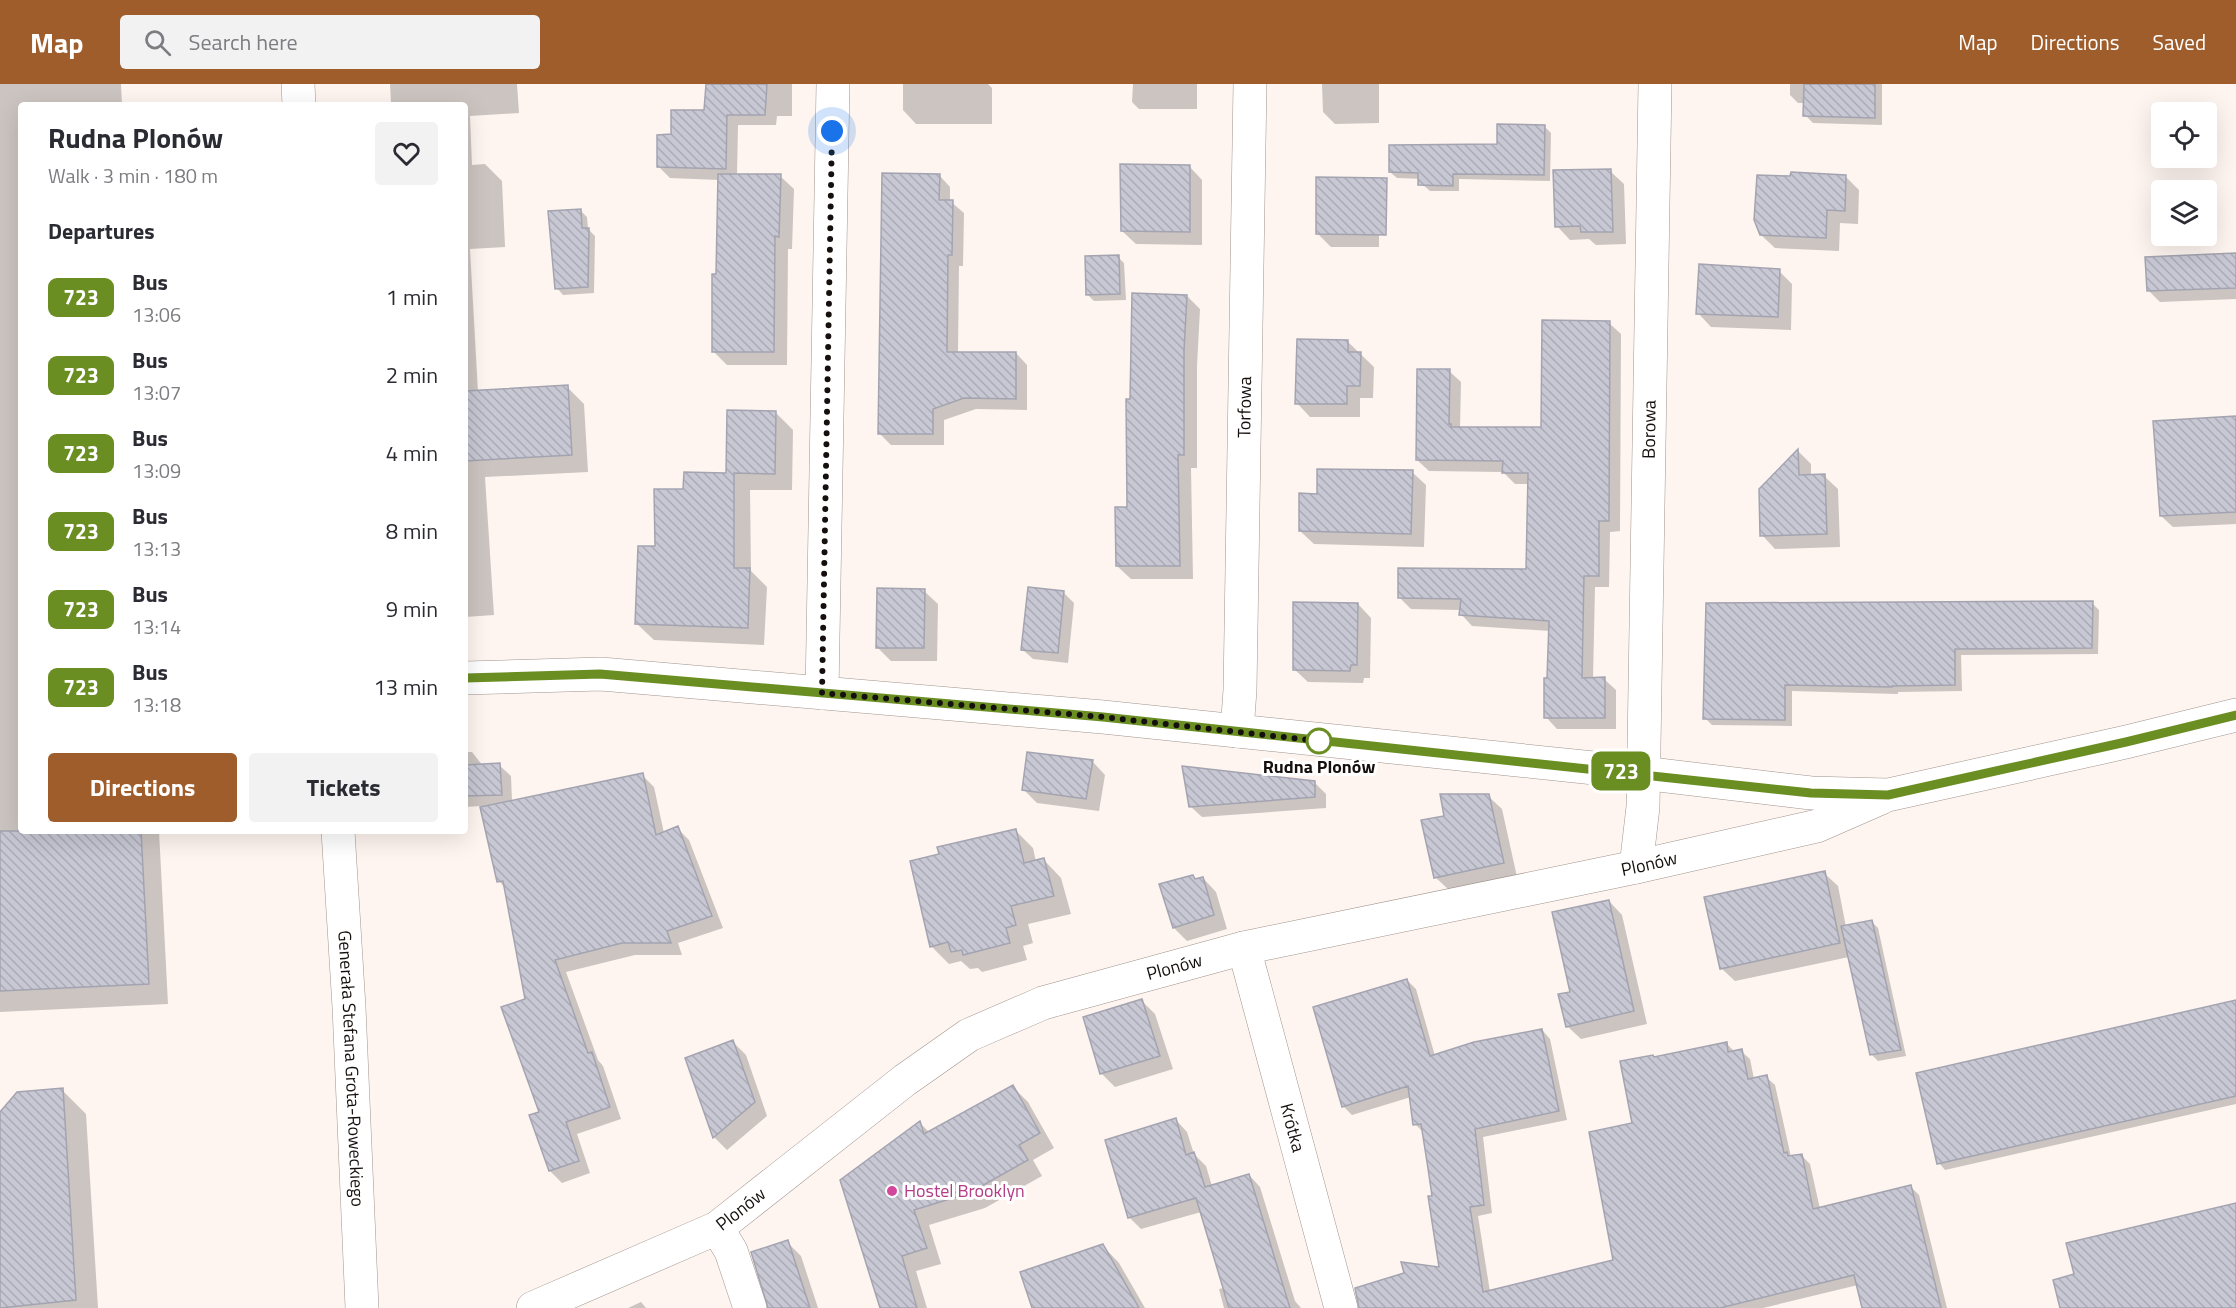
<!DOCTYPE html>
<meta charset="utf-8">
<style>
body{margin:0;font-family:"Titillium Web",sans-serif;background:#f2f2f3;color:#2b2b33;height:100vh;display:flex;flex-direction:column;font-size:22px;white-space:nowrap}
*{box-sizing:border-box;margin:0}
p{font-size:20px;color:#7c7c81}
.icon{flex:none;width:33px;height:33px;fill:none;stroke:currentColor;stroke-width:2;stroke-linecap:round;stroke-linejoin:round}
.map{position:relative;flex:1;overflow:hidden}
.panel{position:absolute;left:18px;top:18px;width:450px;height:732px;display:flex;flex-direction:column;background:#fff;border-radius:6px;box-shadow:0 6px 24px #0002}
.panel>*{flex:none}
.badge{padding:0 12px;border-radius:9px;font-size:21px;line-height:39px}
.fabs{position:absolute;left:2151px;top:18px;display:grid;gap:12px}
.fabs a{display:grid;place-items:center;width:66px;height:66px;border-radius:6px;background:#fff;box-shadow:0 6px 24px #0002;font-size:30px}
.you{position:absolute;width:30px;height:30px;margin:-15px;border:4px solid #fff;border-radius:50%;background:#1a73e8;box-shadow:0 0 0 9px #1a73e833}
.map>.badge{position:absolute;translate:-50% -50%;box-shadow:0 0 0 3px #fff}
h2{padding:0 30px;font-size:22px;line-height:54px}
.round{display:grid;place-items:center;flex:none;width:63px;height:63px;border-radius:6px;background:#f2f2f3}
.headline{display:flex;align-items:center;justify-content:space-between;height:102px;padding:0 30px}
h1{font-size:28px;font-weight:700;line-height:45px}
.action{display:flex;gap:12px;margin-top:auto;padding:12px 30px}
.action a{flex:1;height:69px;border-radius:6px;background:#9f5d2b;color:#fff;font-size:24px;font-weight:700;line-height:69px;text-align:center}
.action a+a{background:#f2f2f3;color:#2b2b33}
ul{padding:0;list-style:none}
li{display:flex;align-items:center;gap:18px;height:78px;padding:0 30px}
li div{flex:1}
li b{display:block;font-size:22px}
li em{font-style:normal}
li .badge{min-width:66px;font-weight:700;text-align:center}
header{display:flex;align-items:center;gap:36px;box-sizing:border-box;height:84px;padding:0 30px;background:#9f5d2b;color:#fff}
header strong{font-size:28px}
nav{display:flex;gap:33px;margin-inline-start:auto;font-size:21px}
.search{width:420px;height:54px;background:#f2f2f3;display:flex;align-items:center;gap:15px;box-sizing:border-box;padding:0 21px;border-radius:6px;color:#7c7c81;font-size:22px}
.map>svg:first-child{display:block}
.shadow{fill:#0003}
.building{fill:url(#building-back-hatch);stroke:#a4a4b1;stroke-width:1.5}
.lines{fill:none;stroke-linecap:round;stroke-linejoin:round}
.street-casing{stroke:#a1948e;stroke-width:34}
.secondary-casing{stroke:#a1948e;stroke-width:34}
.street{stroke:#fff;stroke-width:33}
.secondary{stroke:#fff;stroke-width:33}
.line-casing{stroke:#fff;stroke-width:14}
.line{stroke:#6b8e23;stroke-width:9}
.walk{stroke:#15100e;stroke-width:6;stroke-dasharray:0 10.8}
.stop-dot{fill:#fff;stroke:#6b8e23;stroke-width:3}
.hotel-dot{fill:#d1479c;stroke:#fff;stroke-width:2}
.labels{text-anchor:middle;stroke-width:6;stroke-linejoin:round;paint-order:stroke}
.street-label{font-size:18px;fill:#15100e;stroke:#fff}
.stop-label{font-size:18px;font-weight:bold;fill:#15100e;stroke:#fff}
.hotel-label{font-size:18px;fill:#b23c85;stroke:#fff;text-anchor:start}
</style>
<header>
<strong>Map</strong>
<div class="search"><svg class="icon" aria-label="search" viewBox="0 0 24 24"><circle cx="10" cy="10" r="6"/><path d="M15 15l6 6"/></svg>Search here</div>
<nav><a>Map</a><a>Directions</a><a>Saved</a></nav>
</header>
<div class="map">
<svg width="2236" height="1224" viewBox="0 0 2236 1224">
<defs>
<pattern id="building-back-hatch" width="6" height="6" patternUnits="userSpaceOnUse" patternTransform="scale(1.5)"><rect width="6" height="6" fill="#c8c8d5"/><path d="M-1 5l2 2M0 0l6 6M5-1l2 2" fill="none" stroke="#ababb6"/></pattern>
</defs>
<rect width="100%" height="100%" fill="#fef5f0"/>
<path class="shadow" d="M 0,0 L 121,0 L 122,21 L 21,21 L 21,747 L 159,747 L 168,920 L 0,928 Z
M 390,0 L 517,0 L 519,29 L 470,32 L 472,81 L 485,80 L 502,97 L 505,163 L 470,165 L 478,308 L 567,303 L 584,320 L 588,388 L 485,393 L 494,531 L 465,533 L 465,21 L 393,21 L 391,19 Z
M 706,0 L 792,0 L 792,32 L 777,32 L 776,41 L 738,41 L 737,91 L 780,92 L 794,105 L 792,165 L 788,165 L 787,281 L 727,281 L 713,267 L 718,192 L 719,96 L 670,94 L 659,83 L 672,51 L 706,28 Z
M 903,0 L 988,0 L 992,4 L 992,40 L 916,40 L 903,26 Z
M 1133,0 L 1197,0 L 1197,25 L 1139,25 L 1132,18 Z
M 1322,0 L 1379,0 L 1379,39 L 1335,40 L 1323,28 Z
M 1790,0 L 1882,0 L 1882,41 L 1813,39 L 1805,31 L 1805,19 L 1798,19 L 1790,11 Z
M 1545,43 L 1551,49 L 1550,97 L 1459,95 L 1459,107 L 1430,107 L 1423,101 L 1424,95 L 1397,94 L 1390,88 L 1499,62 Z
M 1189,82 L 1202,96 L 1202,161 L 1136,160 L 1122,147 Z
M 1610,87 L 1624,100 L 1626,160 L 1596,161 L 1589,155 L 1570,156 L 1557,142 Z
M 939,91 L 950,103 L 950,117 L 964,129 L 963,182 L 959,182 L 958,269 L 1016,269 L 1027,281 L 1027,326 L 976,325 L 944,336 L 944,361 L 891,361 L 880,350 Z
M 1846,93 L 1859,106 L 1858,140 L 1840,139 L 1839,167 L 1775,164 L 1761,151 Z
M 1379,108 L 1379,163 L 1331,163 L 1317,149 Z
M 580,126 L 587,133 L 588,145 L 595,152 L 594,209 L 563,211 L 557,204 Z
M 2236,171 L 2236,215 L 2160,218 L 2149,207 Z
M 1118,173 L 1124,179 L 1126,216 L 1094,217 L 1087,210 Z
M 1779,187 L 1792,200 L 1791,246 L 1711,243 L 1698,229 Z
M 1187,212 L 1200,225 L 1197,282 L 1197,384 L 1191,384 L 1193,495 L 1131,495 L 1117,482 L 1128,425 L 1131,316 Z
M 1609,239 L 1621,250 L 1620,447 L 1610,448 L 1609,503 L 1595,503 L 1593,595 L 1604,595 L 1616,606 L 1616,645 L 1557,645 L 1546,633 L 1550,547 L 1472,542 L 1461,530 L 1461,526 L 1411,525 L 1399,513 L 1527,486 L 1529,400 L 1515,400 L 1503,388 L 1429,387 L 1417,376 L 1449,287 L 1461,298 L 1460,344 L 1542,344 Z
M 1347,257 L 1374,283 L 1373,314 L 1360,314 L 1360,333 L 1310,333 L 1297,319 Z
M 775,328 L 793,346 L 792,406 L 750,406 L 751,487 L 767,503 L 764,561 L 654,556 L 636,539 L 656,464 L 684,407 L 727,390 Z
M 2236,333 L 2236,440 L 2173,443 L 2161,432 Z
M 1798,367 L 1811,380 L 1811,392 L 1824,392 L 1838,405 L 1840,463 L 1775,465 L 1762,451 Z
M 1412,388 L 1426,401 L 1424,463 L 1314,460 L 1300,447 L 1318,411 Z
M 924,507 L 938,520 L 937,577 L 891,577 L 877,563 Z
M 1064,509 L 1074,519 L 1068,579 L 1033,575 L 1022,565 Z
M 2092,519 L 2099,526 L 2098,570 L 1961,571 L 1962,607 L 1898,608 L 1898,610 L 1792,607 L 1792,642 L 1712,641 L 1705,634 L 1707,520 Z
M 1358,520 L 1371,534 L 1370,594 L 1364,594 L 1363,599 L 1308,598 L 1294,585 Z
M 465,668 L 472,668 L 483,682 L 499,681 L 511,692 L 512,718 L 642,691 L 654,703 L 664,749 L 677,744 L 689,756 L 723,844 L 678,859 L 682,871 L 635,871 L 566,888 L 598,976 L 603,982 L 621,1035 L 577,1050 L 590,1089 L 562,1099 L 550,1087 L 526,916 L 506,805 L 499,797 L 481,722 L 465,723 Z
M 1092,677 L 1105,691 L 1099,727 L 1037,719 L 1023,705 Z
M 1315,699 L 1326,710 L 1326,724 L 1202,733 L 1190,722 Z
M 1488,712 L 1502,725 L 1517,793 L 1449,806 L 1435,793 L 1446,733 Z
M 1015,746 L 1033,764 L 1036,778 L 1044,776 L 1061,794 L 1071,830 L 1028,840 L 1033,859 L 1023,862 L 1027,876 L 982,888 L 978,884 L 970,885 L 961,877 L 949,880 L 931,862 Z
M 1824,789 L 1838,802 L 1846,843 L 1871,837 L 1878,844 L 1906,972 L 1878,977 L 1871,970 L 1849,873 L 1735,897 L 1721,884 Z
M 1193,792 L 1197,796 L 1203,794 L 1216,808 L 1227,845 L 1187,857 L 1174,844 Z
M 1609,817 L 1622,831 L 1647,940 L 1581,955 L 1567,942 L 1572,909 Z
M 1407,896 L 1416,905 L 1435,972 L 1542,946 L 1550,955 L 1567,1036 L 1483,1053 L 1492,1129 L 1478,1132 L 1490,1208 L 1615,1177 L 1634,1041 L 1655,974 L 1726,959 L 1735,968 L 1741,967 L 1750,975 L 1754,995 L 1766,993 L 1775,1001 L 1791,1073 L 1802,1072 L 1810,1080 L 1820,1125 L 1911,1103 L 1919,1111 L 1947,1224 L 1864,1224 L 1858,1201 L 1763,1224 L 1368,1224 L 1440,1184 L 1434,1113 L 1424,1049 L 1415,1040 L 1411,1013 L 1352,1031 L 1343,1022 Z
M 1142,917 L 1155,930 L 1173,985 L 1115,1003 L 1101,989 Z
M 2236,918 L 2236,1020 L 1945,1086 L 1939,1079 Z
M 733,958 L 746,971 L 767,1032 L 727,1066 L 714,1053 Z
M 1013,1003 L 1028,1018 L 1054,1064 L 1033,1076 L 1042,1092 L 985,1124 L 929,1141 L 941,1180 L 916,1187 L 927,1224 L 882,1224 L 920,1039 L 930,1049 Z
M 62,1006 L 86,1030 L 98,1224 L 0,1224 L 0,1027 Z
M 1176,1036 L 1187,1048 L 1194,1070 L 1206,1082 L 1212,1102 L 1249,1091 L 1260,1103 L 1295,1217 L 1301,1224 L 1224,1224 L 1219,1205 L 1224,1204 L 1201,1128 L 1141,1145 L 1129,1133 Z
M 787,1158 L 801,1172 L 818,1224 L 769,1224 Z
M 1102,1161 L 1119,1179 L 1145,1224 L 1034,1224 Z
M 641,1218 L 646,1224 L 628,1224 Z"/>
<path class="building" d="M 706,0 L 767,0 L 765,31 L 727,31 L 726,85 L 657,83 L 657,51 L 671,50 L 671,26 L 704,26 Z
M 1804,0 L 1875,0 L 1875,34 L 1803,32 Z
M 1497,40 L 1545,41 L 1544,91 L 1453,90 L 1453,102 L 1418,101 L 1418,89 L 1389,88 L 1389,61 L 1497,60 Z
M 1120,80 L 1190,81 L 1190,148 L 1121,147 Z
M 1611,85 L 1613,148 L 1581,148 L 1580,142 L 1555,143 L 1553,86 Z
M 1791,88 L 1846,91 L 1845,127 L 1827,126 L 1826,154 L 1760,151 L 1754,136 L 1757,91 L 1790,92 Z
M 882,89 L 940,90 L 939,116 L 953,116 L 952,171 L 948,171 L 947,268 L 1016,268 L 1016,315 L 964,314 L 933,325 L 933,350 L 878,350 Z
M 718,90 L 781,90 L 779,153 L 775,152 L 774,268 L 712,268 L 712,190 L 716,190 Z
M 1316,93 L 1387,94 L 1386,151 L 1316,150 Z
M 581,125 L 582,144 L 589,144 L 588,203 L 555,205 L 548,127 Z
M 2236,169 L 2236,204 L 2147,207 L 2145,173 Z
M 1119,171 L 1120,210 L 1086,211 L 1085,172 Z
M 1699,180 L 1780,185 L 1778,233 L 1696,230 Z
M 1132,209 L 1187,211 L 1184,267 L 1184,371 L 1178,371 L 1180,482 L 1116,482 L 1115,423 L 1127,423 L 1126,315 L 1130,315 Z
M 1542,236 L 1610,237 L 1609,437 L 1599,437 L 1599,492 L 1584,492 L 1582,594 L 1605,593 L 1605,634 L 1544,634 L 1544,594 L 1547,594 L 1549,537 L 1459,531 L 1461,515 L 1398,514 L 1398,484 L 1526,485 L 1528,389 L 1502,389 L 1503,377 L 1416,376 L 1417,285 L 1450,285 L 1449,340 L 1451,340 L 1451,343 L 1541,343 Z
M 1297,255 L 1348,256 L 1348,268 L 1361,268 L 1360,302 L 1347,302 L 1347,320 L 1295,320 Z
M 568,301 L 572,371 L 465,377 L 465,307 Z
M 727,326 L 776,327 L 775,390 L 734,389 L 734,484 L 750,484 L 748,544 L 635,540 L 638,462 L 655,462 L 654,405 L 683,405 L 684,388 L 726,389 Z
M 2236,332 L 2236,428 L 2160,432 L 2153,337 Z
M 1798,365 L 1799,391 L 1825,390 L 1827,450 L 1760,452 L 1759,405 Z
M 1317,385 L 1413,386 L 1411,450 L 1299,447 L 1299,409 L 1317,410 Z
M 1028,503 L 1064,507 L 1058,569 L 1021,566 Z
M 877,504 L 925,505 L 924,564 L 876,564 Z
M 2093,517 L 2092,564 L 1955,565 L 1955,601 L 1892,602 L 1892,603 L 1785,601 L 1785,636 L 1703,635 L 1706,519 Z
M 1293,518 L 1358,519 L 1357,581 L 1351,581 L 1350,587 L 1293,586 Z
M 1027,668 L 1093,676 L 1086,715 L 1022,706 Z
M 500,679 L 502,711 L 465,712 L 465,681 Z
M 1182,682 L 1315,697 L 1315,713 L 1189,723 Z
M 643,689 L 656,751 L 678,742 L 712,832 L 667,847 L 671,859 L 622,859 L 555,876 L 588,969 L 592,968 L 610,1023 L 566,1038 L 579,1077 L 549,1087 L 529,1031 L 539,1028 L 501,923 L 525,915 L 503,797 L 497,798 L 480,723 Z
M 1440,710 L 1489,710 L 1504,779 L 1434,794 L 1421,736 L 1444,732 Z
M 1016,745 L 1024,779 L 1044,774 L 1054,812 L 1011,822 L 1016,841 L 1006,844 L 1010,859 L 963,871 L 962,866 L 951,868 L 948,858 L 930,863 L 910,777 L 939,770 L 937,763 Z
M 0,747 L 141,747 L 149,900 L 0,907 Z
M 1825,787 L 1840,859 L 1720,885 L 1704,813 Z
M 1193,791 L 1195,795 L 1203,793 L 1214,831 L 1173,844 L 1159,800 Z
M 1609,816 L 1634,927 L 1566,943 L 1558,910 L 1570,908 L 1552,828 Z
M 1872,836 L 1901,966 L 1870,971 L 1841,842 Z
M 1407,895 L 1430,972 L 1474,958 L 1542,945 L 1559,1027 L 1475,1045 L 1484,1121 L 1470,1123 L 1483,1208 L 1613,1176 L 1589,1048 L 1632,1039 L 1620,977 L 1653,971 L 1654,973 L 1727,958 L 1728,968 L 1742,965 L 1748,995 L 1767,991 L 1784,1069 L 1787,1068 L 1788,1072 L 1802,1070 L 1813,1125 L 1911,1101 L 1941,1224 L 1862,1224 L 1854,1191 L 1720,1224 L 1359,1224 L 1355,1204 L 1404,1189 L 1401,1178 L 1439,1183 L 1428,1112 L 1432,1112 L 1427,1078 L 1421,1040 L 1413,1041 L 1408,1002 L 1342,1023 L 1313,923 Z
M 1142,915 L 1160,972 L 1100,990 L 1083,933 Z
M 2236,916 L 2236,1012 L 1937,1080 L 1916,989 Z
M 733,956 L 755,1018 L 713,1054 L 685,974 Z
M 1013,1001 L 1040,1049 L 1019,1061 L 1028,1076 L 969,1109 L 914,1126 L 927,1164 L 902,1172 L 917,1224 L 880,1224 L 840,1096 L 920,1037 L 924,1050 Z
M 63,1004 L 76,1216 L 0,1224 L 0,1028 L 17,1008 Z
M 1176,1034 L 1186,1071 L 1194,1068 L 1205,1103 L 1249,1090 L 1290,1224 L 1229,1224 L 1196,1114 L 1128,1134 L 1105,1056 Z
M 2236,1119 L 2236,1224 L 2060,1224 L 2053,1196 L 2074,1190 L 2066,1159 Z
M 788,1156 L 810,1224 L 768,1224 L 751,1168 Z
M 1103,1160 L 1139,1224 L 1032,1224 L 1020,1188 Z"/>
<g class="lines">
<defs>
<g id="street">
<path d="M 465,594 L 601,590 L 1103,633 L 1642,689 L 1811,709 L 1888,711 L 2126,658 L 2236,631"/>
<path d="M 822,609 L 833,0"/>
<path id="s1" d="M 1237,647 L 1240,606 L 1250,0"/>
<path id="s2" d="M 1636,783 L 1643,723 L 1655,0"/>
<path id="s3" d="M 1244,864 L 1341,1224"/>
<path d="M 717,1144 L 731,1167 L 750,1224"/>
<path id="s4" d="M 533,1224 L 717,1144 L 905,996 L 969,951 L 1043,919 L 1244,864 L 1636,783 L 1817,742 L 1881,714"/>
</g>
<g id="secondary">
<path d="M 298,0 L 299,21"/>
<path id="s5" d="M 338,747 L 349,923 L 362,1224"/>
</g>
</defs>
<use href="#street" class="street-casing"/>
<use href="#secondary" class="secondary-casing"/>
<use href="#street" class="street"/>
<use href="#secondary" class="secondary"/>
</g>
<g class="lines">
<defs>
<path id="line" d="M 465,594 L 600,590 L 1103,633 L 1811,709 L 1888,711 L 2126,658 L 2236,631"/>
</defs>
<use href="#line" class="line-casing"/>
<use href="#line" class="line"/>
<path class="walk" d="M 832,47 L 822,609 L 1103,633 L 1319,657"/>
</g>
<circle class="stop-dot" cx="1319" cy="657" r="12"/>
<circle class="hotel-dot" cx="892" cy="1107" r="6"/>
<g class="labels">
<g class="street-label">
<text dy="6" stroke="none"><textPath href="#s1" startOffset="324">Torfowa</textPath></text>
<text dy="6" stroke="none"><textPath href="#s2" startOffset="438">Borowa</textPath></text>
<text dy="6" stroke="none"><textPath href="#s4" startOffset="1221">Plonów</textPath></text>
<text dy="6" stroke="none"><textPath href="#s4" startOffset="735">Plonów</textPath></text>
<text dy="6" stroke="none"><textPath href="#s5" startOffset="238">Generała Stefana Grota-Roweckiego</textPath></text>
<text dy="6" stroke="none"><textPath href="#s3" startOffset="186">Krótka</textPath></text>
<text dy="6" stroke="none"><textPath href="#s4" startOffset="231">Plonów</textPath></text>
</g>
<g class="stop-label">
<text x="1319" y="689">Rudna Plonów</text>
</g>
<g class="hotel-label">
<text x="904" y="1113">Hostel Brooklyn</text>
</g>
</g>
</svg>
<div class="fabs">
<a><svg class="icon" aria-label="locate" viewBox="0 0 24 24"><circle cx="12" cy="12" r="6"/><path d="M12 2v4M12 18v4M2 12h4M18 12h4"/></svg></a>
<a><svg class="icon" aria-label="layers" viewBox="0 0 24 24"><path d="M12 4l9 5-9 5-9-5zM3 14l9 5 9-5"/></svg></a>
</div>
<div class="you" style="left:832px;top:47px"></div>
<b class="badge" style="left:1621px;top:687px;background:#6b8e23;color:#fff">723</b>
<section class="panel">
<div class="headline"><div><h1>Rudna Plonów</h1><p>Walk · 3 min · 180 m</p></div><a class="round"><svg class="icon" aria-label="heart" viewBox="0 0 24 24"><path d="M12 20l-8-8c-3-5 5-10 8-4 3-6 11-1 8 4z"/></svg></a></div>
<h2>Departures</h2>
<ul>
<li><span class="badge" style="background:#6b8e23;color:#fff">723</span><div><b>Bus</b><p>13:06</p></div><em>1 min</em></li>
<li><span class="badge" style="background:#6b8e23;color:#fff">723</span><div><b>Bus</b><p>13:07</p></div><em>2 min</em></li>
<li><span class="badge" style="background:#6b8e23;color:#fff">723</span><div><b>Bus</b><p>13:09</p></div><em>4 min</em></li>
<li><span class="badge" style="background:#6b8e23;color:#fff">723</span><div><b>Bus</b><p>13:13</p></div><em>8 min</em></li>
<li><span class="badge" style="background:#6b8e23;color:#fff">723</span><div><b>Bus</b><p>13:14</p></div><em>9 min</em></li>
<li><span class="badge" style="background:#6b8e23;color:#fff">723</span><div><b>Bus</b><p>13:18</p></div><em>13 min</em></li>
</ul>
<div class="action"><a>Directions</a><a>Tickets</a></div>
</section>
</div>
